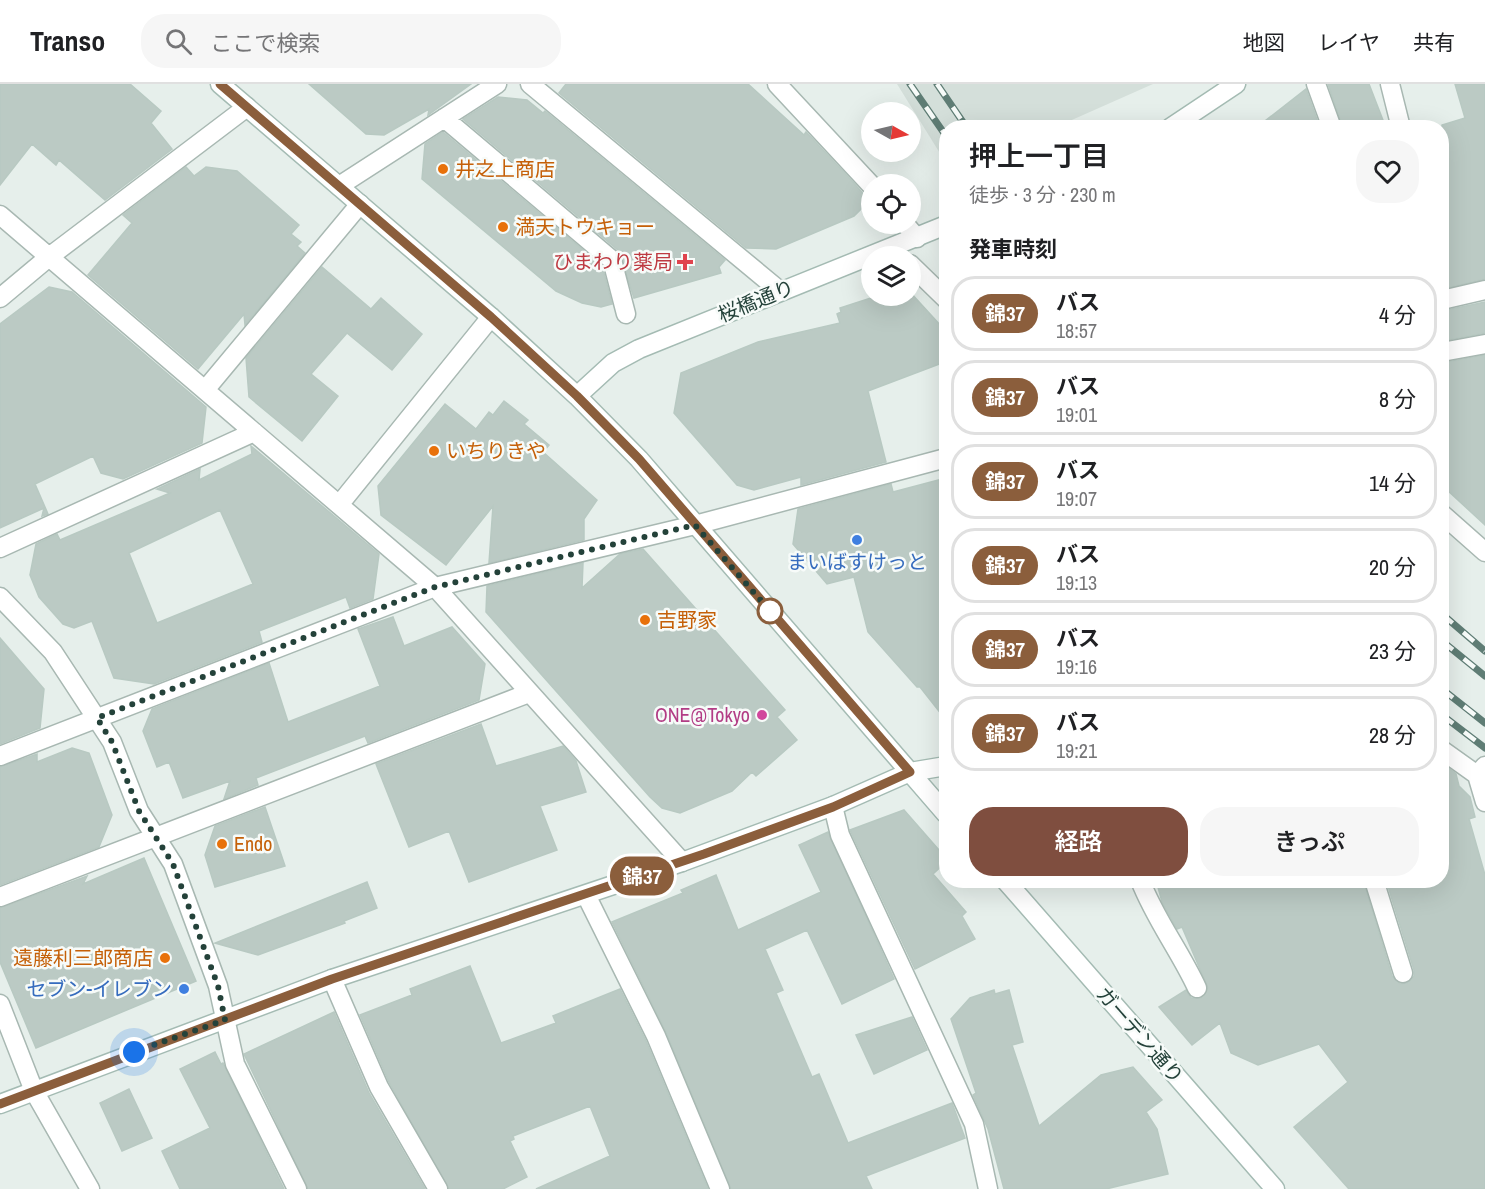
<!DOCTYPE html>
<html lang="ja">
<meta charset="utf-8">
<style>
body{margin:0;font-family:"Archivo Narrow","Noto Sans JP",sans-serif;background:#f6f6f6;color:#202124;height:100vh;display:flex;flex-direction:column;font-size:22px;white-space:nowrap}
*{box-sizing:border-box;margin:0}
p{font-size:20px;color:#757577}
.icon{flex:none;width:33px;height:33px;fill:none;stroke:currentColor;stroke-width:2;stroke-linecap:round;stroke-linejoin:round}
.map{position:relative;flex:1;overflow:hidden}
.panel{position:absolute;left:939px;top:36px;width:510px;height:768px;display:flex;flex-direction:column;background:#fff;border-radius:24px;box-shadow:0 6px 24px #0002}
.panel>*{flex:none}
.badge{padding:0 12px;border-radius:20px;font-size:21px;line-height:39px}
.needle{width:39px;rotate:98deg}
.buttons{position:absolute;left:861px;top:18px;display:grid;gap:12px}
.buttons a{display:grid;place-items:center;width:60px;height:60px;border-radius:50%;background:#fff;box-shadow:0 6px 24px #0002;font-size:30px}
.you{position:absolute;width:30px;height:30px;margin:-15px;border:4px solid #fff;border-radius:50%;background:#1a73e8;box-shadow:0 0 0 9px #1a73e833}
.map>.badge{position:absolute;translate:-50% -50%;box-shadow:0 0 0 3px #fff}
h2{padding:0 30px;font-size:22px;line-height:54px}
.round{display:grid;place-items:center;flex:none;width:63px;height:63px;border-radius:24px;background:#f6f6f6}
.overview{display:flex;align-items:center;justify-content:space-between;height:102px;padding:0 30px}
h1{font-size:28px;font-weight:600;line-height:45px}
.button{display:flex;gap:12px;margin-top:auto;padding:12px 30px}
.button a{flex:1;height:69px;border-radius:24px;background:#7f4e3f;color:#fff;font-size:24px;font-weight:600;line-height:69px;text-align:center}
.button a+a{background:#f6f6f6;color:#202124}
ul{padding:0;list-style:none}
li{display:flex;align-items:center;gap:18px;height:75px;margin:0 12px 9px;padding:0 18px;border:3px solid #e0e0e0;border-radius:24px}
li div{flex:1}
li b{display:block;font-size:22px}
li em{font-style:normal}
li .badge{min-width:66px;font-weight:700;text-align:center}
header{display:flex;align-items:center;gap:36px;box-sizing:border-box;height:84px;padding:0 30px;background:#fff;border-bottom:2px solid #e0e0e0}
header strong{font-size:28px}
nav{display:flex;gap:33px;margin-inline-start:auto;font-size:21px}
.search{width:420px;height:54px;background:#f6f6f6;display:flex;align-items:center;gap:15px;box-sizing:border-box;padding:0 21px;border-radius:24px;color:#757577;font-size:22px}
.map>svg:first-child{display:block}
.built{fill:#d4dfda}
.building{fill:#bbcac4;stroke:#b8c9c2;stroke-width:1.5;fill-rule:evenodd}
.lines{fill:none;stroke-linecap:round;stroke-linejoin:round}
.street-casing{stroke:#a8b8b2;stroke-width:21}
.secondary-casing{stroke:#a4bbb3;stroke-width:21}
.street{stroke:#fff;stroke-width:18}
.secondary{stroke:#fff;stroke-width:18}
.rail-casing{stroke:#5f7d75;stroke-width:7}
.rail{stroke:#f7fbf9;stroke-width:4.5;stroke-dasharray:14;stroke-linecap:butt}
.line-casing{stroke:#fff;stroke-width:14}
.line{stroke:#8b5e3c;stroke-width:9}
.walk{stroke:#24423a;stroke-width:6;stroke-dasharray:0 10.8}
.food-dot{fill:#e8710a;stroke:#f7fbf9;stroke-width:2}
.health-dot{fill:#e0444e;stroke:#f7fbf9;stroke-width:2}
.shop-dot{fill:#3f7fe0;stroke:#f7fbf9;stroke-width:2}
.stop-dot{fill:#fff;stroke:#8b5e3c;stroke-width:3}
.hotel-dot{fill:#d1479c;stroke:#f7fbf9;stroke-width:2}
.labels{text-anchor:middle;stroke-width:5;stroke-linejoin:round;paint-order:stroke}
.food-label{font-size:20px;fill:#c56008;stroke:#f7fbf9;text-anchor:start}
.health-label{font-size:20px;fill:#be3a42;stroke:#f7fbf9;text-anchor:end}
.street-label{font-size:20px;fill:#24423a;stroke:#f7fbf9}
.shop-label{font-size:20px;fill:#366cbe;stroke:#f7fbf9}
.hotel-label{font-size:20px;fill:#b23c85;stroke:#f7fbf9;text-anchor:end}
</style>
<header>
<strong>Transo</strong>
<div class="search"><svg class="icon" aria-label="search" viewBox="0 0 24 24"><circle cx="10" cy="10" r="6"/><path d="M15 15l6 6"/></svg>ここで検索</div>
<nav><a>地図</a><a>レイヤ</a><a>共有</a></nav>
</header>
<div class="map">
<svg width="1485" height="1105" viewBox="0 0 1485 1105">
<rect width="100%" height="100%" fill="#e6efeb"/>
<path class="built" d="M 897,0 L 1153,0 L 1056,43 L 946,44 L 946,79 Z"/>
<path class="building" d="M 0,0 L 130,0 L 161,27 L 151,39 L 172,65 L 105,116 L 59,76 L 56,81 L 32,60 L 0,101 Z
M 309,0 L 471,0 L 428,31 L 429,25 L 384,51 L 366,50 Z
M 566,0 L 748,0 L 804,51 L 806,48 L 852,97 L 866,113 L 863,123 L 854,132 L 776,165 L 746,164 L 559,9 Z
M 1328,0 L 1369,0 L 1386,44 L 1343,44 Z
M 1455,0 L 1485,0 L 1485,195 L 1442,205 L 1442,41 L 1465,34 Z
M 1306,5 L 1320,44 L 1256,44 Z
M 498,13 L 527,16 L 543,29 L 545,27 L 725,176 L 719,183 L 721,189 L 634,214 L 619,167 L 463,35 Z
M 443,48 L 602,182 L 612,220 L 601,223 L 582,219 L 556,207 L 422,95 L 425,60 Z
M 186,83 L 194,92 L 206,83 L 237,87 L 299,141 L 291,150 L 301,158 L 297,162 L 305,169 L 245,241 L 244,230 L 198,285 L 88,191 L 132,139 L 123,131 Z
M 322,183 L 371,225 L 381,214 L 422,250 L 392,286 L 347,249 L 311,290 L 338,312 L 302,357 L 249,313 L 246,274 Z
M 49,203 L 72,208 L 206,323 L 202,359 L 123,395 L 101,389 L 93,372 L 35,400 L 48,430 L 42,432 L 44,424 L 0,444 L 0,240 Z
M 910,208 L 941,242 L 946,255 L 946,273 L 941,275 L 942,279 L 868,307 L 886,378 L 801,401 L 801,393 L 754,406 L 737,401 L 674,329 L 681,289 L 758,258 L 840,239 L 837,230 L 841,228 L 840,224 L 877,212 L 910,212 Z
M 1485,218 L 1485,249 L 1442,257 L 1442,227 Z
M 1485,271 L 1485,441 L 1445,404 L 1442,396 L 1442,330 L 1446,328 L 1442,302 L 1442,279 Z
M 504,317 L 528,336 L 524,340 L 549,361 L 543,368 L 597,416 L 584,435 L 584,456 L 489,479 L 493,422 L 446,481 L 381,431 L 378,402 L 445,320 L 476,345 L 489,328 L 493,331 Z
M 251,362 L 379,470 L 373,515 L 350,524 L 346,513 L 259,547 L 262,558 L 154,600 L 114,594 L 92,537 L 74,544 L 63,540 L 39,513 L 30,491 L 36,460 L 57,450 L 60,456 L 170,409 L 157,405 L 200,385 L 199,396 L 252,370 ZM 220,426 L 253,500 L 157,539 L 129,469 Z
M 946,394 L 946,636 L 920,603 L 917,603 L 868,548 L 854,493 L 827,500 L 793,460 L 798,425 L 891,400 L 893,408 Z
M 643,465 L 785,626 L 777,633 L 797,656 L 756,692 L 752,688 L 732,707 L 680,729 L 662,724 L 650,713 L 486,528 L 487,502 L 583,479 L 582,504 L 620,470 Z
M 393,533 L 404,562 L 452,543 L 485,580 L 479,616 L 368,659 L 365,652 L 256,694 L 258,701 L 224,715 L 230,697 L 183,714 L 169,678 L 157,683 L 143,647 L 152,625 L 269,579 L 288,638 L 380,602 L 358,545 Z
M 0,554 L 44,605 L 40,644 L 0,660 Z
M 481,640 L 496,682 L 563,662 L 576,677 L 586,708 L 540,722 L 557,766 L 469,798 L 449,747 L 409,763 L 376,680 Z
M 72,664 L 89,669 L 112,731 L 99,763 L 0,801 L 0,683 L 37,670 L 37,678 Z
M 1442,679 L 1456,690 L 1459,702 L 1470,713 L 1475,733 L 1469,735 L 1485,791 L 1485,1105 L 1349,1105 L 1294,1043 L 1348,998 L 1319,960 L 1258,981 L 1231,969 L 1220,939 L 1192,961 L 1159,923 L 1186,906 L 1191,914 L 1201,914 L 1208,904 L 1182,843 L 1177,845 L 1162,818 L 1156,796 L 1363,796 L 1392,892 L 1400,900 L 1407,899 L 1414,892 L 1414,886 L 1386,796 L 1442,796 Z
M 265,723 L 285,782 L 215,803 L 205,771 L 215,742 Z
M 904,726 L 946,774 L 946,778 L 933,790 L 966,828 L 962,832 L 975,855 L 915,885 L 850,746 Z
M 828,748 L 894,895 L 842,920 L 807,846 L 765,865 L 783,906 L 776,909 L 812,993 L 819,990 L 848,1059 L 952,1019 L 965,1054 L 866,1092 L 872,1105 L 731,1105 L 666,948 L 612,838 L 683,809 L 681,806 L 716,791 L 738,846 L 821,808 L 799,761 Z
M 144,774 L 196,897 L 36,964 L 0,878 L 0,824 L 87,792 L 83,800 Z
M 367,798 L 377,824 L 344,837 L 345,839 L 258,871 L 215,859 Z
M 470,882 L 501,959 L 556,939 L 553,932 L 620,905 L 646,957 L 708,1105 L 536,1105 L 610,1072 L 590,1022 L 513,1052 L 514,1055 L 510,1057 L 527,1093 L 503,1105 L 449,1105 L 389,998 L 360,931 L 412,911 L 410,905 Z
M 994,906 L 995,910 L 1009,906 L 1023,958 L 1012,961 L 1039,1042 L 1101,991 L 1133,983 L 1162,1016 L 1146,1028 L 1157,1045 L 1168,1090 L 1106,1105 L 1004,1105 L 988,1045 L 973,1011 L 976,1009 L 951,935 L 970,914 Z
M 334,928 L 369,1009 L 425,1105 L 308,1105 L 244,970 Z
M 912,933 L 927,966 L 874,990 L 856,951 Z
M 215,968 L 221,980 L 223,979 L 284,1105 L 180,1105 L 162,1067 L 210,1044 L 180,985 Z
M 129,1005 L 152,1054 L 122,1067 L 100,1019 Z"/>
<g class="lines">
<defs>
<path id="street" d="M 530,0 L 780,207
M 777,0 L 872,102
M 1316,0 L 1332,44
M 1390,0 L 1401,44
M 444,34 L 612,176 L 626,230
M 339,102 L 497,0
M 0,131 L 435,503 L 682,778
M 905,140 L 917,154
M 910,180 L 946,215
M 0,214 L 49,173 L 247,23
M 1442,216 L 1485,206
M 1442,268 L 1485,260
M 205,306 L 360,120
M 339,421 L 491,233
M 1442,430 L 1485,468
M 0,464 L 254,348
M 0,513 L 53,568 L 112,658 L 139,727 L 173,780 L 218,902 L 235,980 L 297,1105
M 1442,666 L 1477,691 L 1485,682
M 0,672 L 435,503 L 695,441 L 946,374
M 1477,691 L 1485,718
M 833,722 L 840,751 L 974,1040 L 988,1105
M 1140,796 C 1155,835 1180,867 1197,904
M 1374,796 L 1403,889
M 586,811 L 656,952 L 720,1105
M 0,813 L 529,609
M 332,895 L 379,1003 L 438,1105
M 0,920 L 34,1007 L 90,1105"/>
<path id="secondary" d="M 220,0 L 491,233 L 577,312 L 639,375 L 946,730
M 1170,44 L 1236,0
M 577,312 L 613,279 L 639,265 L 946,141
M 1005,796 L 1275,1105
M 0,1020 L 332,895 L 682,778 L 833,722 L 910,688 L 946,682"/>
</defs>
<use href="#street" class="street-casing"/>
<use href="#secondary" class="secondary-casing"/>
<use href="#street" class="street"/>
<use href="#secondary" class="secondary"/>
<defs>
<path id="rail" d="M 910,0 L 946,52
M 937,0 L 967,44
M 1442,530 L 1485,567
M 1442,557 L 1485,592
M 1442,605 L 1485,639
M 1442,631 L 1485,664"/>
</defs>
<use href="#rail" class="rail-casing"/>
<use href="#rail" class="rail"/>
</g>
<g class="lines">
<defs>
<path id="line" d="M 0,1020 L 332,895 L 704,770 L 833,723 L 910,688 L 639,375 L 577,312 L 491,233 L 220,0"/>
</defs>
<use href="#line" class="line-casing"/>
<use href="#line" class="line"/>
<path class="walk" d="M 134,968 L 225,936 L 218,902 L 173,780 L 139,727 L 112,658 L 97,634 L 435,503 L 695,441 L 770,527"/>
</g>
<g class="food-dot">
<circle cx="443" cy="85" r="6"/>
<circle cx="503" cy="143" r="6"/>
<circle cx="434" cy="367" r="6"/>
<circle cx="645" cy="536" r="6"/>
<circle cx="222" cy="760" r="6"/>
<circle cx="165" cy="874" r="6"/>
</g>
<path class="health-dot" d="M682 169h6v6h6v6h-6v6h-6v-6h-6v-6h6z"/>
<g class="shop-dot">
<circle cx="857" cy="456" r="6"/>
<circle cx="184" cy="905" r="6"/>
</g>
<circle class="stop-dot" cx="770" cy="527" r="12"/>
<circle class="hotel-dot" cx="762" cy="631" r="6"/>
<g class="labels">
<g class="food-label">
<text x="455" y="92">井之上商店</text>
<text x="515" y="150">満天トウキョー</text>
<text x="446" y="374">いちりきや</text>
<text x="657" y="543">吉野家</text>
<text x="234" y="767">Endo</text>
<text x="153" y="881" text-anchor="end">遠藤利三郎商店</text>
</g>
<g class="health-label">
<text x="673" y="185">ひまわり薬局</text>
</g>
<g class="street-label">
<text transform="translate(756 217) rotate(-22)" y="7">桜橋通り</text>
<text transform="translate(1140 951) rotate(49)" y="7">ガーデン通り</text>
</g>
<g class="shop-label">
<text x="857" y="485">まいばすけっと</text>
<text x="172" y="912" text-anchor="end">セブン-イレブン</text>
</g>
<g class="hotel-label">
<text x="750" y="638">ONE@Tokyo</text>
</g>
</g>
</svg>
<div class="buttons">
<a><svg class="needle" viewBox="-14 -14 28 28"><path d="M0-13l5 13h-10z" fill="#e53935"/><path d="M0 13l5-13h-10z" fill="#757577"/></svg></a>
<a><svg class="icon" aria-label="locate" viewBox="0 0 24 24"><circle cx="12" cy="12" r="6"/><path d="M12 2v4M12 18v4M2 12h4M18 12h4"/></svg></a>
<a><svg class="icon" aria-label="layers" viewBox="0 0 24 24"><path d="M12 4l9 5-9 5-9-5zM3 14l9 5 9-5"/></svg></a>
</div>
<div class="you" style="left:134px;top:968px"></div>
<b class="badge" style="left:642px;top:792px;background:#8b5e3c;color:#fff">錦37</b>
<section class="panel">
<div class="overview"><div><h1>押上一丁目</h1><p>徒歩 · 3 分 · 230 m</p></div><a class="round"><svg class="icon" aria-label="heart" viewBox="0 0 24 24"><path d="M12 20l-8-8c-3-5 5-10 8-4 3-6 11-1 8 4z"/></svg></a></div>
<h2>発車時刻</h2>
<ul>
<li><span class="badge" style="background:#8b5e3c;color:#fff">錦37</span><div><b>バス</b><p>18:57</p></div><em>4 分</em></li>
<li><span class="badge" style="background:#8b5e3c;color:#fff">錦37</span><div><b>バス</b><p>19:01</p></div><em>8 分</em></li>
<li><span class="badge" style="background:#8b5e3c;color:#fff">錦37</span><div><b>バス</b><p>19:07</p></div><em>14 分</em></li>
<li><span class="badge" style="background:#8b5e3c;color:#fff">錦37</span><div><b>バス</b><p>19:13</p></div><em>20 分</em></li>
<li><span class="badge" style="background:#8b5e3c;color:#fff">錦37</span><div><b>バス</b><p>19:16</p></div><em>23 分</em></li>
<li><span class="badge" style="background:#8b5e3c;color:#fff">錦37</span><div><b>バス</b><p>19:21</p></div><em>28 分</em></li>
</ul>
<div class="button"><a>経路</a><a>きっぷ</a></div>
</section>
</div>
